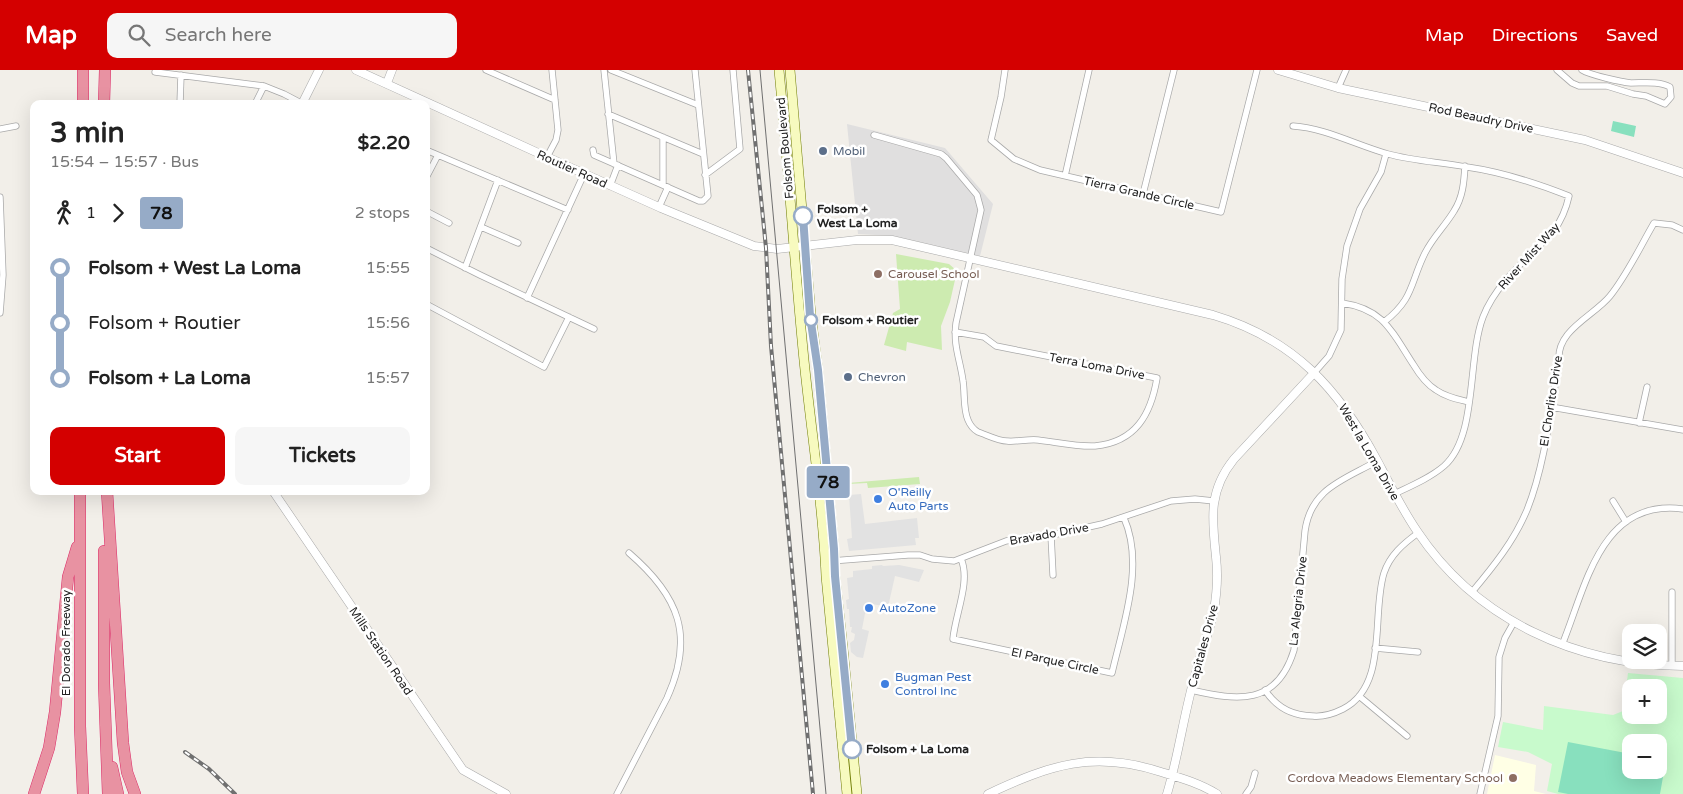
<!DOCTYPE html>
<meta charset="utf-8">
<style>
body{margin:0;font-family:"Varela Round",sans-serif;background:#f6f6f6;color:#222;height:100vh;display:flex;flex-direction:column;font-size:19px;white-space:nowrap}
*{box-sizing:border-box;margin:0}
p{font-size:16px;color:#767676}
.icon{flex:none;width:28px;height:28px;fill:none;stroke:currentColor;stroke-width:2;stroke-linecap:round;stroke-linejoin:round}
.map{position:relative;flex:1;overflow:hidden}
.side{position:absolute;left:30px;top:30px;width:400px;height:395px;display:flex;flex-direction:column;background:#fff;border-radius:10px;box-shadow:0 5px 20px #0002}
.side>*{flex:none}
.badge{padding:0 10px;border-radius:4px;font-size:18px;line-height:32px}
.fabs{position:absolute;left:1622px;top:554px;display:grid;gap:10px}
.fabs a{display:grid;place-items:center;width:45px;height:45px;border-radius:10px;background:#fff;box-shadow:0 5px 20px #0002;font-size:25px}
.map>.badge{position:absolute;translate:-50% -50%;box-shadow:0 0 0 2px #fff}
.legs{display:flex;align-items:center;gap:8px;height:55px;padding:0 20px;font-size:16px}
.legs p{margin-inline-start:auto}
.headline{display:flex;align-items:center;justify-content:space-between;height:85px;padding:0 20px}
h1{font-size:28px;font-weight:700;line-height:38px}
.cta{display:flex;gap:10px;margin-top:auto;padding:10px 20px}
.cta a{flex:1;height:58px;border-radius:10px;background:#d40000;color:#fff;font-size:20px;font-weight:700;line-height:58px;text-align:center}
.cta a+a{background:#f6f6f6;color:#222}
ul{padding:0 20px;list-style:none}
li{display:flex;align-items:center;gap:18px;height:55px;font-size:19px}
li i{display:grid;place-items:center;width:8px;height:100%;margin:0 6px;background:currentColor}
li i::after{content:'';width:12px;height:12px;margin:-6px;border:4px solid;border-radius:50%;background:#fff}
li p{margin-inline-start:auto}
li:first-child i{background:linear-gradient(#0000 50%,currentColor 0)}
li:last-child i{background:linear-gradient(currentColor 50%,#0000 0)}
header{display:flex;align-items:center;gap:30px;box-sizing:border-box;height:70px;padding:0 25px;background:#d40000;color:#fff}
header strong{font-size:24px}
nav{display:flex;gap:28px;margin-inline-start:auto;font-size:18px}
.search{width:350px;height:45px;background:#f6f6f6;display:flex;align-items:center;gap:12px;box-sizing:border-box;padding:0 18px;border-radius:10px;color:#767676;font-size:19px}
.map>svg:first-child{display:block}
.residential{fill:#e0dfdf}
.education{fill:#ffffe5}
.grass{fill:#cdebb0}
.park{fill:#c8facc;fill-rule:evenodd}
.pitch{fill:#88e0be}
.parking{fill:#e2e2e2}
.lines{fill:none;stroke-linecap:round;stroke-linejoin:round}
.minor-casing{stroke:#a9a9a9;stroke-width:7}
.tertiary-casing{stroke:#a9a9a9;stroke-width:9}
.secondary-casing{stroke:#707d05;stroke-width:10}
.motorway-casing{stroke:#dc2a67;stroke-width:12}
.minor{stroke:#fff;stroke-width:5.5}
.tertiary{stroke:#fff;stroke-width:8}
.secondary{stroke:#f7fabf;stroke-width:9}
.motorway{stroke:#e892a2;stroke-width:11}
.tram{stroke:#707070;stroke-width:1}
.rail-casing{stroke:#707070;stroke-width:4}
.rail{stroke:#fff;stroke-width:2;stroke-dasharray:5.5;stroke-linecap:butt}
.line-1-casing{stroke:#fff;stroke-width:11}
.line-1{stroke:#96abc7;stroke-width:8}
.service-dot{fill:#5c6f8a;stroke:#fff;stroke-width:2}
.stop-1-dot{fill:#fff;stroke:#96abc7;stroke-width:2.5}
.education-dot{fill:#8d6e63;stroke:#fff;stroke-width:2}
.shop-dot{fill:#3f7fe0;stroke:#fff;stroke-width:2}
.labels{text-anchor:middle;stroke-width:5;stroke-linejoin:round;paint-order:stroke}
.street-label{font-size:12px;fill:#222;stroke:#fff}
.service-label{font-size:12px;fill:#4e5e75;stroke:#fff;text-anchor:start}
.stop-label{font-size:12px;font-weight:bold;fill:#222;stroke:#fff;text-anchor:start}
.education-label{font-size:12px;fill:#785e54;stroke:#fff;text-anchor:start}
.shop-label{font-size:12px;fill:#366cbe;stroke:#fff;text-anchor:start}
</style>
<header>
<strong>Map</strong>
<div class="search"><svg class="icon" aria-label="search" viewBox="0 0 24 24"><circle cx="10" cy="10" r="6"/><path d="M15 15l6 6"/></svg>Search here</div>
<nav><a>Map</a><a>Directions</a><a>Saved</a></nav>
</header>
<div class="map">
<svg width="1683" height="724" viewBox="0 0 1683 724">
<rect width="100%" height="100%" fill="#f2efe9"/>
<path class="residential" d="M 847,54 L 945,78 L 993,134 L 980,186 L 893,166 L 858,164 Z"/>
<path class="education" d="M 1495,685 L 1536,695 L 1534,721 L 1546,724 L 1487,724 Z"/>
<path class="grass" d="M 896,184 L 949,194 L 957,201 L 950,232 L 941,256 L 942,280 L 907,272 L 906,281 L 884,275 L 893,243 L 900,239 Z
M 919,407 L 920,414 L 868,418 L 867,413 L 848,414 L 842,418 L 841,428 L 837,429 L 836,414 Z"/>
<path class="park" d="M 1628,603 L 1683,608 L 1683,724 L 1558,724 L 1547,721 L 1552,694 L 1528,682 L 1498,677 L 1503,652 L 1543,660 L 1544,636 L 1613,645 L 1623,641 ZM 1631,618 L 1659,618 L 1659,645 L 1631,645 ZM 1631,672 L 1659,672 L 1659,700 L 1631,700 Z"/>
<path class="pitch" d="M 1613,51 L 1636,56 L 1634,67 L 1611,61 Z
M 1568,672 L 1631,684 L 1631,700 L 1659,700 L 1659,688 L 1666,690 L 1660,724 L 1568,724 L 1558,722 Z"/>
<path class="parking" d="M 861,424 L 865,454 L 917,448 L 919,468 L 915,468 L 916,475 L 849,481 L 847,469 L 852,468 L 849,425 Z
M 882,495 L 883,496 L 899,495 L 924,500 L 919,512 L 895,506 L 888,537 L 867,533 L 862,559 L 869,561 L 863,588 L 857,587 L 851,582 L 850,573 L 854,570 L 855,564 L 851,562 L 852,557 L 850,557 L 849,539 L 847,539 L 846,530 L 849,529 L 847,508 L 853,507 L 853,501 L 872,499 L 872,496 Z"/>
<g class="lines">
<defs>
<path id="minor" d="M 486,0 L 555,30
M 604,0 L 614,94
M 611,0 L 698,35
M 1005,0 L 1001,27 L 991,70 L 1014,89 L 1040,100 L 1221,142 L 1257,0
M 1557,0 L 1572,13 L 1579,16 L 1607,16 L 1633,24 L 1646,26 L 1665,34 L 1671,27 L 1670,17 C 1659,11 1644,13 1631,13 C 1621,12 1590,5 1582,0
M 155,2 L 264,16 L 284,24 L 303,34
M 1338,18 L 1346,0
M 180,34 L 181,5
M 255,34 L 264,16
M 608,44 L 703,84
M 1293,56 C 1325,58 1356,75 1388,84 C 1414,91 1440,92 1467,97 C 1502,102 1536,113 1569,126 C 1566,140 1561,151 1553,162 C 1528,188 1496,213 1483,247 C 1467,289 1478,366 1444,396 C 1430,408 1411,416 1394,424
M 0,59 L 16,56
M 874,65 L 941,84 L 946,88 L 977,125 L 981,140 L 956,253 C 953,276 960,289 963,311 C 965,323 963,339 968,350 C 970,355 973,359 978,362 C 987,365 998,371 1007,371 C 1017,372 1027,369 1038,370 C 1056,372 1077,377 1095,376 C 1136,372 1151,344 1157,308 L 996,276 L 984,267 L 955,262
M 663,67 L 663,115
M 426,80 L 568,140
M 593,80 L 594,85 L 699,131 L 703,131 L 708,126 L 695,0
M 547,87 L 556,70 L 558,60 L 552,0
M 705,105 L 740,79 L 733,0
M 1065,106 L 1089,0
M 426,108 L 438,85
M 610,116 L 618,95
M 1143,124 L 1174,0
M 0,127 L 3,205 L 0,243
M 659,137 L 668,117
M 426,141 L 449,153
M 481,157 L 518,173
M 426,178 L 480,205 L 594,259
M 465,198 L 498,110
M 527,228 L 584,104
M 1342,233 C 1384,239 1392,262 1413,294 C 1419,304 1426,314 1436,320 C 1446,327 1457,329 1469,332
M 426,234 L 544,297 L 569,247
M 1384,252 C 1414,229 1410,213 1425,183 C 1433,167 1445,156 1454,141 C 1463,127 1464,112 1465,96
M 1314,303 L 1329,286 L 1341,260 L 1342,209 L 1347,176 L 1360,139 L 1381,102 L 1386,84
M 1551,337 L 1683,360
M 1639,353 L 1647,317
M 1613,431 L 1626,452
M 1051,465 L 1053,505
M 961,489 C 971,511 955,545 953,569 L 1112,603 C 1123,555 1145,495 1124,448
M 831,491 L 908,485 L 920,485 L 932,489 L 954,491 L 1006,471 L 1032,466 L 1057,464 L 1102,454 L 1171,431 L 1195,429 L 1214,431
M 1472,522 C 1493,497 1514,471 1527,440 C 1545,395 1551,338 1559,291 C 1556,260 1594,246 1610,226 C 1627,205 1640,177 1654,153 L 1672,155 L 1683,160
M 1562,575 C 1586,517 1600,428 1683,439
M 1375,578 L 1418,582
M 1672,596 L 1672,522
M 1191,620 C 1238,631 1277,636 1294,580 L 1305,461 C 1311,418 1344,410 1377,391
M 1265,620 C 1276,637 1293,646 1313,646 C 1324,647 1333,644 1343,639 C 1389,616 1371,544 1384,503 C 1390,485 1403,474 1418,463
M 1359,626 L 1407,666
M 617,724 L 667,628 C 695,566 679,526 629,483
M 1246,724 L 1251,717 L 1255,703
M 1480,724 L 1498,646 L 1499,587 L 1505,568 L 1514,552"/>
<path id="tertiary" d="M 356,0 L 547,87 L 661,138 L 754,176 L 777,179 L 857,170 L 892,170 L 1213,245 C 1294,269 1339,319 1378,392 C 1390,415 1402,439 1417,461 C 1477,551 1577,595 1683,596
M 1278,0 L 1338,18 L 1585,70 L 1683,103
M 387,13 L 392,0
M 302,34 L 319,0
M 273,421 L 463,700 L 506,724
M 988,724 C 1050,695 1093,680 1161,702 C 1181,708 1199,713 1217,724
M 1167,724 C 1179,684 1184,642 1196,602 C 1201,581 1210,561 1214,540 C 1217,522 1218,504 1216,487 C 1212,449 1208,421 1234,389 L 1314,303"/>
<path id="secondary" d="M 779,0 C 788,93 794,187 803,280 C 810,355 823,431 826,506 L 847,724
M 790,0 L 811,246 L 818,300 L 834,479 L 835,506 L 843,579 L 857,724"/>
<path id="motorway" d="M 83,34 L 83,0
M 104,34 L 105,0
M 80,421 L 80,656 L 83,724
M 107,421 L 123,673 L 127,702 L 135,724
M 104,481 L 104,613 L 108,724
M 112,697 L 118,724
M 34,724 L 49,678 L 55,642 L 68,507 L 77,477"/>
</defs>
<use href="#minor" class="minor-casing"/>
<use href="#tertiary" class="tertiary-casing"/>
<use href="#secondary" class="secondary-casing"/>
<use href="#motorway" class="motorway-casing"/>
<use href="#minor" class="minor"/>
<use href="#tertiary" class="tertiary"/>
<use href="#secondary" class="secondary"/>
<use href="#motorway" class="motorway"/>
<path class="tram" d="M 760,0 L 826,724"/>
<defs>
<path id="rail" d="M 748,0 L 766,178 L 771,276 L 813,724
M 185,682 L 209,699 L 235,724"/>
</defs>
<use href="#rail" class="rail-casing"/>
<use href="#rail" class="rail"/>
</g>
<g class="lines">
<defs>
<path id="line-1" d="M 803,146 L 810,246 L 818,300 L 834,479 L 835,506 L 852,679"/>
</defs>
<use href="#line-1" class="line-1-casing"/>
<use href="#line-1" class="line-1"/>
</g>
<g class="service-dot">
<circle cx="823" cy="81" r="5"/>
<circle cx="848" cy="307" r="5"/>
</g>
<g class="stop-1-dot">
<circle cx="803" cy="146" r="9"/>
<circle cx="811" cy="250" r="6"/>
<circle cx="852" cy="679" r="9"/>
</g>
<g class="education-dot">
<circle cx="878" cy="204" r="5"/>
<circle cx="1513" cy="708" r="5"/>
</g>
<g class="shop-dot">
<circle cx="878" cy="429" r="5"/>
<circle cx="869" cy="538" r="5"/>
<circle cx="885" cy="614" r="5"/>
</g>
<g class="labels">
<g class="street-label">
<text transform="translate(1481 48) rotate(12)" y="4">Rod Beaudry Drive</text>
<text transform="translate(785 78) rotate(-95)" y="4">Folsom Boulevard</text>
<text transform="translate(572 99) rotate(24)" y="4">Routier Road</text>
<text transform="translate(1139 123) rotate(13)" y="4">Tierra Grande Circle</text>
<text transform="translate(1529 186) rotate(-48)" y="4">River Mist Way</text>
<text transform="translate(1097 296) rotate(11)" y="4">Terra Loma Drive</text>
<text transform="translate(1551 331) rotate(-81)" y="4">El Chorlito Drive</text>
<text transform="translate(1369 382) rotate(60)" y="4">West la Loma Drive</text>
<text transform="translate(1049 464) rotate(-10)" y="4">Bravado Drive</text>
<text transform="translate(1298 531) rotate(-84)" y="4">La Alegria Drive</text>
<text transform="translate(66 573) rotate(-90)" y="4">El Dorado Freeway</text>
<text transform="translate(1203 576) rotate(-75)" y="4">Capitales Drive</text>
<text transform="translate(381 581) rotate(56)" y="4">Mills Station Road</text>
<text transform="translate(1055 591) rotate(12)" y="4">El Parque Circle</text>
</g>
<g class="service-label">
<text x="833" y="85">Mobil</text>
<text x="858" y="311">Chevron</text>
</g>
<g class="stop-label">
<text x="817" y="143">Folsom +<tspan x="817" dy="14">West La Loma</tspan></text>
<text x="822" y="254">Folsom + Routier</text>
<text x="866" y="683">Folsom + La Loma</text>
</g>
<g class="education-label">
<text x="888" y="208">Carousel School</text>
<text x="1503" y="712" text-anchor="end">Cordova Meadows Elementary School</text>
</g>
<g class="shop-label">
<text x="888" y="426">O'Reilly<tspan x="888" dy="14">Auto Parts</tspan></text>
<text x="879" y="542">AutoZone</text>
<text x="895" y="611">Bugman Pest<tspan x="895" dy="14">Control Inc</tspan></text>
</g>
</g>
</svg>
<div class="fabs">
<a><svg class="icon" aria-label="layers" viewBox="0 0 24 24"><path d="M12 4l9 5-9 5-9-5zM3 14l9 5 9-5"/></svg></a>
<a>+</a>
<a>−</a>
</div>
<b class="badge" style="left:828px;top:412px;background:#96abc7;color:#111">78</b>
<section class="side">
<div class="headline"><div><h1>3 min</h1><p>15:54 – 15:57 · Bus</p></div><b>$2.20</b></div>
<div class="legs"><svg class="icon" aria-label="walk" viewBox="0 0 24 24"><circle cx="13" cy="4" r="2"/><path d="M13 8l-2 6 4 7M11 14l-3 7M7 12l3-4h3l4 4"/></svg>1<svg class="icon" aria-label="forward" viewBox="0 0 24 24"><path d="M9 5l7 7-7 7"/></svg><b class="badge" style="background:#96abc7;color:#111">78</b><p>2 stops</p></div>
<ul>
<li><i style="color:#96abc7"></i><b>Folsom + West La Loma</b><p>15:55</p></li>
<li><i style="color:#96abc7"></i><span>Folsom + Routier</span><p>15:56</p></li>
<li><i style="color:#96abc7"></i><b>Folsom + La Loma</b><p>15:57</p></li>
</ul>
<div class="cta"><a>Start</a><a>Tickets</a></div>
</section>
</div>
